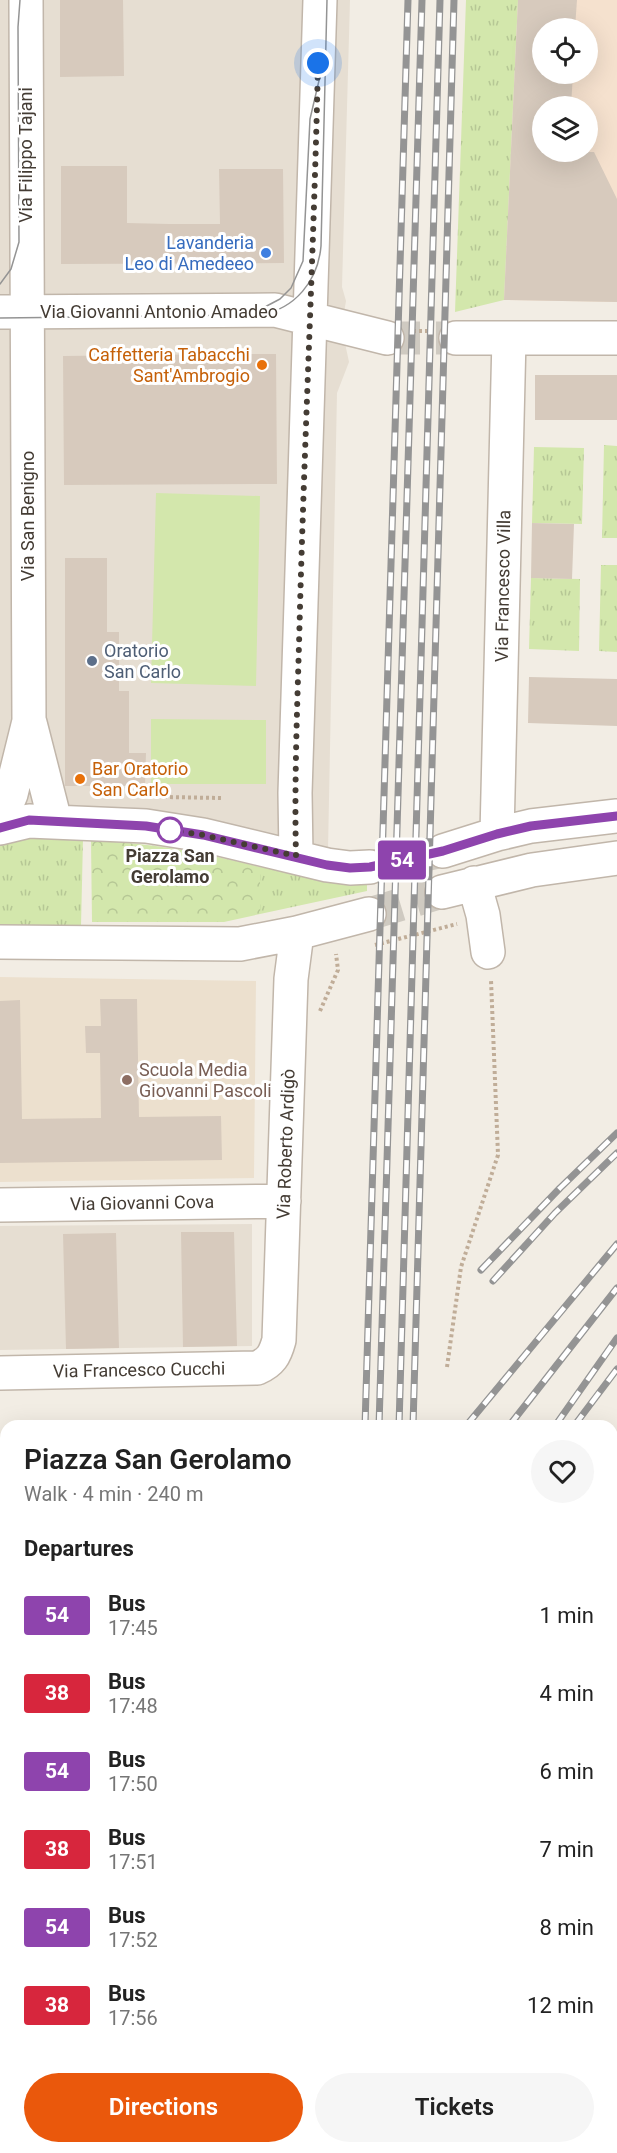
<!DOCTYPE html>
<meta charset="utf-8">
<style>
body{margin:0;font-family:Roboto,sans-serif;background:#f6f6f6;color:#222;height:100vh;display:flex;flex-direction:column;font-size:22px;white-space:nowrap}
*{box-sizing:border-box;margin:0}
p{font-size:20px;color:#767676}
.icon{flex:none;width:33px;height:33px;fill:none;stroke:currentColor;stroke-width:2;stroke-linecap:round;stroke-linejoin:round}
.map{position:relative;flex:1;overflow:hidden}
.details{position:absolute;left:0px;top:1420px;width:618px;height:734px;display:flex;flex-direction:column;background:#fff;border-radius:18px 18px 0 0;box-shadow:0 6px 24px #0002}
.details>*{flex:none}
.badge{padding:0 12px;border-radius:4px;font-size:21px;line-height:39px}
.fabs{position:absolute;left:532px;top:18px;display:grid;gap:12px}
.fabs a{display:grid;place-items:center;width:66px;height:66px;border-radius:50%;background:#fff;box-shadow:0 6px 24px #0002;font-size:30px}
.you{position:absolute;width:30px;height:30px;margin:-15px;border:4px solid #fff;border-radius:50%;background:#1a73e8;box-shadow:0 0 0 9px #1a73e833}
.map>.badge{position:absolute;translate:-50% -50%;box-shadow:0 0 0 3px #fff}
h2{padding:0 24px;font-size:22px;line-height:54px}
.round{display:grid;place-items:center;flex:none;width:63px;height:63px;border-radius:32px;background:#f6f6f6}
.head{display:flex;align-items:center;justify-content:space-between;height:102px;padding:0 24px}
h1{font-size:28px;font-weight:600;line-height:45px}
.button{display:flex;gap:12px;margin-top:auto;padding:12px 24px}
.button a{flex:1;height:69px;border-radius:36px;background:#ea580c;color:#fff;font-size:24px;font-weight:600;line-height:69px;text-align:center}
.button a+a{background:#f6f6f6;color:#222}
ul{padding:0;list-style:none}
li{display:flex;align-items:center;gap:18px;height:78px;padding:0 24px}
li div{flex:1}
li b{display:block;font-size:22px}
li em{font-style:normal}
li .badge{min-width:66px;font-weight:700;text-align:center}
.map>svg:first-child{display:block}
.residential{fill:#e6ded2}
.commercial{fill:#f5e1ce;fill-rule:evenodd}
.education{fill:#ece0ce}
.grass{fill:url(#grass-tufts)}
.park{fill:url(#park-crowns)}
.pitch{fill:#d3e7ac}
.building{fill:#d7cabd}
.lines{fill:none;stroke-linecap:round;stroke-linejoin:round}
.minor-tunnel{stroke:#cfcac1;stroke-width:33;stroke-dasharray:33 16;stroke-linecap:butt}
.minor-casing{stroke:#c1b6aa;stroke-width:36}
.path{stroke:#c0ad98;stroke-width:4;stroke-dasharray:3 3;stroke-linecap:butt}
.minor{stroke:#fff;stroke-width:33}
.tram{stroke:#949494;stroke-width:1.5}
.rail-casing{stroke:#949494;stroke-width:7}
.rail{stroke:#fff;stroke-width:4.5;stroke-dasharray:14;stroke-linecap:butt}
.line-casing{stroke:#fff;stroke-width:14}
.line{stroke:#8e44ad;stroke-width:9}
.walk{stroke:#443c34;stroke-width:6;stroke-dasharray:0 10.8}
.shop-dot{fill:#3f7fe0;stroke:#fff;stroke-width:2}
.food-dot{fill:#e8710a;stroke:#fff;stroke-width:2}
.service-dot{fill:#5c6f8a;stroke:#fff;stroke-width:2}
.stop-dot{fill:#fff;stroke:#8e44ad;stroke-width:3}
.education-dot{fill:#8d6e63;stroke:#fff;stroke-width:2}
.labels{text-anchor:middle;stroke-width:6;stroke-linejoin:round;paint-order:stroke}
.street-label{font-size:18px;fill:#443c34;stroke:#fff}
.shop-label{font-size:18px;fill:#366cbe;stroke:#fff;text-anchor:end}
.food-label{font-size:18px;fill:#c56008;stroke:#fff;text-anchor:end}
.service-label{font-size:18px;fill:#4e5e75;stroke:#fff;text-anchor:start}
.stop-label{font-size:18px;font-weight:bold;fill:#443c34;stroke:#fff}
.education-label{font-size:18px;fill:#785e54;stroke:#fff;text-anchor:start}
</style>
<div class="map">
<svg width="617" height="2153" viewBox="0 0 617 2153">
<defs>
<pattern id="grass-tufts" width="24" height="20" patternUnits="userSpaceOnUse" patternTransform="scale(1.5)"><rect width="24" height="20" fill="#d3e7ac"/><path d="M3 7l-1-3M5 7V3M7 7l1-3M15 17l-1-3M17 17v-4M19 17l1-3" fill="none" stroke="#b6c795"/></pattern>
<pattern id="park-crowns" width="20" height="18" patternUnits="userSpaceOnUse" patternTransform="scale(1.5)"><rect width="20" height="18" fill="#d3e7ac"/><path d="M2 6a3 3 0 1 1 6 0M12 15a3 3 0 1 1 6 0" fill="none" stroke="#b6c795"/></pattern>
</defs>
<rect width="100%" height="100%" fill="#f2ede4"/>
<path class="residential" d="M 0,0 L 19,0 L 20,310 L 0,310 Z
M 29,0 L 350,0 L 342,287 L 346,301 L 342,324 L 29,310 Z
M 0,316 L 263,319 L 343,334 L 349,362 L 337,393 L 328,850 L 0,821 Z
M 252,1224 L 252,1346 L 0,1350 L 0,1226 Z"/>
<path class="commercial" d="M 518,0 L 617,0 L 617,302 L 504,300 ZM 543,28 L 588,28 L 588,74 L 543,74 ZM 543,106 L 588,106 L 588,152 L 543,152 Z"/>
<path class="education" d="M 0,977 L 256,981 L 254,1178 L 0,1182 Z
M 0,1677 L 6,1678 L 6,2037 L 0,2037 Z"/>
<path class="grass" d="M 466,0 L 518,0 L 504,300 L 455,312 Z
M 604,445 L 617,446 L 617,538 L 602,538 Z
M 534,447 L 584,448 L 582,524 L 532,523 Z
M 601,565 L 617,565 L 617,652 L 599,651 Z
M 531,578 L 580,579 L 579,651 L 529,649 Z
M 31,836 L 83,839 L 81,926 L 0,925 L 0,845 Z
M 260,867 L 295,872 L 367,877 L 367,891 L 260,914 Z"/>
<path class="park" d="M 91,841 C 149,842 204,853 260,867 L 260,914 L 224,922 L 92,922 Z"/>
<path class="pitch" d="M 156,493 L 260,496 L 256,686 L 151,683 Z
M 151,719 L 266,720 L 266,784 L 151,784 Z
M 617,1489 L 617,1793 L 612,1792 L 612,1498 Z
M 6,1706 L 6,1856 L 0,1854 L 0,1720 Z"/>
<path class="building" d="M 60,0 L 123,0 L 124,76 L 60,77 Z
M 518,0 L 577,0 L 575,28 L 543,28 L 543,74 L 573,74 L 571,106 L 543,106 L 543,152 L 594,152 L 617,199 L 617,302 L 504,300 Z
M 61,166 L 127,166 L 127,223 L 169,224 L 220,224 L 219,169 L 283,169 L 284,263 L 61,264 Z
M 227,354 L 276,354 L 277,484 L 64,485 L 63,356 Z
M 535,375 L 617,375 L 617,420 L 535,420 Z
M 532,523 L 574,524 L 572,579 L 531,578 Z
M 65,558 L 107,558 L 107,632 L 119,632 L 119,691 L 129,691 L 129,753 L 146,753 L 145,786 L 65,786 Z
M 529,677 L 617,679 L 617,726 L 528,723 Z
M 100,999 L 137,999 L 139,1117 L 221,1116 L 222,1160 L 0,1163 L 0,1001 L 20,1000 L 22,1119 L 101,1118 L 100,1053 L 86,1053 L 85,1026 L 101,1026 Z
M 181,1232 L 234,1232 L 237,1346 L 183,1347 Z
M 116,1233 L 119,1348 L 66,1349 L 63,1234 Z"/>
<g class="lines">
<path class="minor-tunnel" d="M 387,338 L 456,338
M 370,867 L 443,851
M 369,914 L 442,892"/>
<defs>
<path id="minor" d="M 0,312 L 275,310 L 387,338
M 456,338 L 617,338
M 30,723 L 55,821
M 0,820 L 11,794 L 29,721 L 26,0
M 0,828 L 29,821 L 146,826 L 203,835 L 327,865 L 350,868 L 370,867
M 497,834 L 509,338
M 443,851 L 497,834 L 531,826 L 617,816
M 296,856 L 295,793 C 303,528 313,264 320,0
M 474,883 L 483,915 L 488,952
M 442,892 L 532,870 L 617,858
M 0,942 L 240,944 L 297,933 L 369,914
M 0,1205 L 284,1201
M 0,1373 L 257,1368 C 271,1362 275,1355 279,1340 L 291,979 L 297,933"/>
</defs>
<use href="#minor" class="minor-casing"/>
<path class="path" d="M 413,331 L 430,331
M 164,797 L 221,798
M 375,945 L 457,924
M 320,1011 L 338,970 L 336,954
M 447,1367 L 461,1267 L 498,1155 L 491,980
M 0,2055 L 6,2055
M 0,2068 L 2,2068 L 5,2087 L 0,2114
M 5,2153 L 6,2148"/>
<use href="#minor" class="minor"/>
<path class="tram" d="M 0,284 L 11,269 L 19,242 L 18,27 L 20,0
M 261,309 L 280,299 L 291,288 L 303,261 L 310,119 L 321,72
M 0,318 L 260,315 C 295,309 318,281 321,246 L 327,0"/>
<defs>
<path id="rail" d="M 481,1270 L 560,1188 L 617,1133
M 493,1281 L 555,1213 L 617,1153
M 365,1426 L 408,0
M 379,1426 L 422,0
M 399,1426 L 440,0
M 413,1426 L 454,0
M 466,1426 L 617,1244
M 509,1426 L 617,1288
M 555,1426 L 617,1338
M 574,1426 L 617,1369
M 30,2153 L 31,2148
M 45,2153 L 46,2148
M 81,2153 L 82,2148
M 106,2153 L 107,2148
M 135,2153 L 137,2148
M 153,2153 L 154,2148
M 343,2153 L 343,2148
M 355,2153 L 355,2148
M 377,2153 L 377,2148
M 390,2153 L 390,2148"/>
</defs>
<use href="#rail" class="rail-casing"/>
<use href="#rail" class="rail"/>
</g>
<g class="lines">
<defs>
<path id="line" d="M 0,828 L 29,820 L 146,826 L 203,835 L 327,865 L 350,868 L 370,867 L 443,851 L 497,834 L 531,826 L 617,816"/>
</defs>
<use href="#line" class="line-casing"/>
<use href="#line" class="line"/>
<path class="walk" d="M 170,830 L 203,835 L 296,856 C 294,773 298,690 300,607 C 305,426 314,244 318,63"/>
</g>
<circle class="shop-dot" cx="266" cy="253" r="6"/>
<g class="food-dot">
<circle cx="262" cy="365" r="6"/>
<circle cx="80" cy="779" r="6"/>
</g>
<circle class="service-dot" cx="92" cy="661" r="6"/>
<circle class="stop-dot" cx="170" cy="830" r="12"/>
<circle class="education-dot" cx="127" cy="1080" r="6"/>
<g class="labels">
<g class="street-label">
<text transform="translate(26 155) rotate(-90)" y="6">Via Filippo Tajani</text>
<text x="159" y="318">Via Giovanni Antonio Amadeo</text>
<text transform="translate(28 516) rotate(-90)" y="6">Via San Benigno</text>
<text transform="translate(503 586) rotate(-89)" y="6">Via Francesco Villa</text>
<text transform="translate(286 1144) rotate(-88)" y="6">Via Roberto Ardigò</text>
<text transform="translate(142 1203) rotate(-1)" y="6">Via Giovanni Cova</text>
<text transform="translate(139 1370) rotate(-1)" y="6">Via Francesco Cucchi</text>
</g>
<g class="shop-label">
<text x="254" y="249">Lavanderia<tspan x="254" dy="21">Leo di Amedeeo</tspan></text>
</g>
<g class="food-label">
<text x="250" y="361">Caffetteria Tabacchi<tspan x="250" dy="21">Sant'Ambrogio</tspan></text>
<text x="92" y="775" text-anchor="start">Bar Oratorio<tspan x="92" dy="21">San Carlo</tspan></text>
</g>
<g class="service-label">
<text x="104" y="657">Oratorio<tspan x="104" dy="21">San Carlo</tspan></text>
</g>
<g class="stop-label">
<text x="170" y="862">Piazza San<tspan x="170" dy="21">Gerolamo</tspan></text>
</g>
<g class="education-label">
<text x="139" y="1076">Scuola Media<tspan x="139" dy="21">Giovanni Pascoli</tspan></text>
</g>
</g>
</svg>
<div class="fabs">
<a><svg class="icon" aria-label="locate" viewBox="0 0 24 24"><circle cx="12" cy="12" r="6"/><path d="M12 2v4M12 18v4M2 12h4M18 12h4"/></svg></a>
<a><svg class="icon" aria-label="layers" viewBox="0 0 24 24"><path d="M12 4l9 5-9 5-9-5zM3 14l9 5 9-5"/></svg></a>
</div>
<div class="you" style="left:318px;top:63px"></div>
<b class="badge" style="left:402px;top:860px;background:#8e44ad;color:#fff">54</b>
<section class="details">
<div class="head"><div><h1>Piazza San Gerolamo</h1><p>Walk · 4 min · 240 m</p></div><a class="round"><svg class="icon" aria-label="heart" viewBox="0 0 24 24"><path d="M12 20l-8-8c-3-5 5-10 8-4 3-6 11-1 8 4z"/></svg></a></div>
<h2>Departures</h2>
<ul>
<li><span class="badge" style="background:#8e44ad;color:#fff">54</span><div><b>Bus</b><p>17:45</p></div><em>1 min</em></li>
<li><span class="badge" style="background:#d7263d;color:#fff">38</span><div><b>Bus</b><p>17:48</p></div><em>4 min</em></li>
<li><span class="badge" style="background:#8e44ad;color:#fff">54</span><div><b>Bus</b><p>17:50</p></div><em>6 min</em></li>
<li><span class="badge" style="background:#d7263d;color:#fff">38</span><div><b>Bus</b><p>17:51</p></div><em>7 min</em></li>
<li><span class="badge" style="background:#8e44ad;color:#fff">54</span><div><b>Bus</b><p>17:52</p></div><em>8 min</em></li>
<li><span class="badge" style="background:#d7263d;color:#fff">38</span><div><b>Bus</b><p>17:56</p></div><em>12 min</em></li>
</ul>
<div class="button"><a>Directions</a><a>Tickets</a></div>
</section>
</div>
